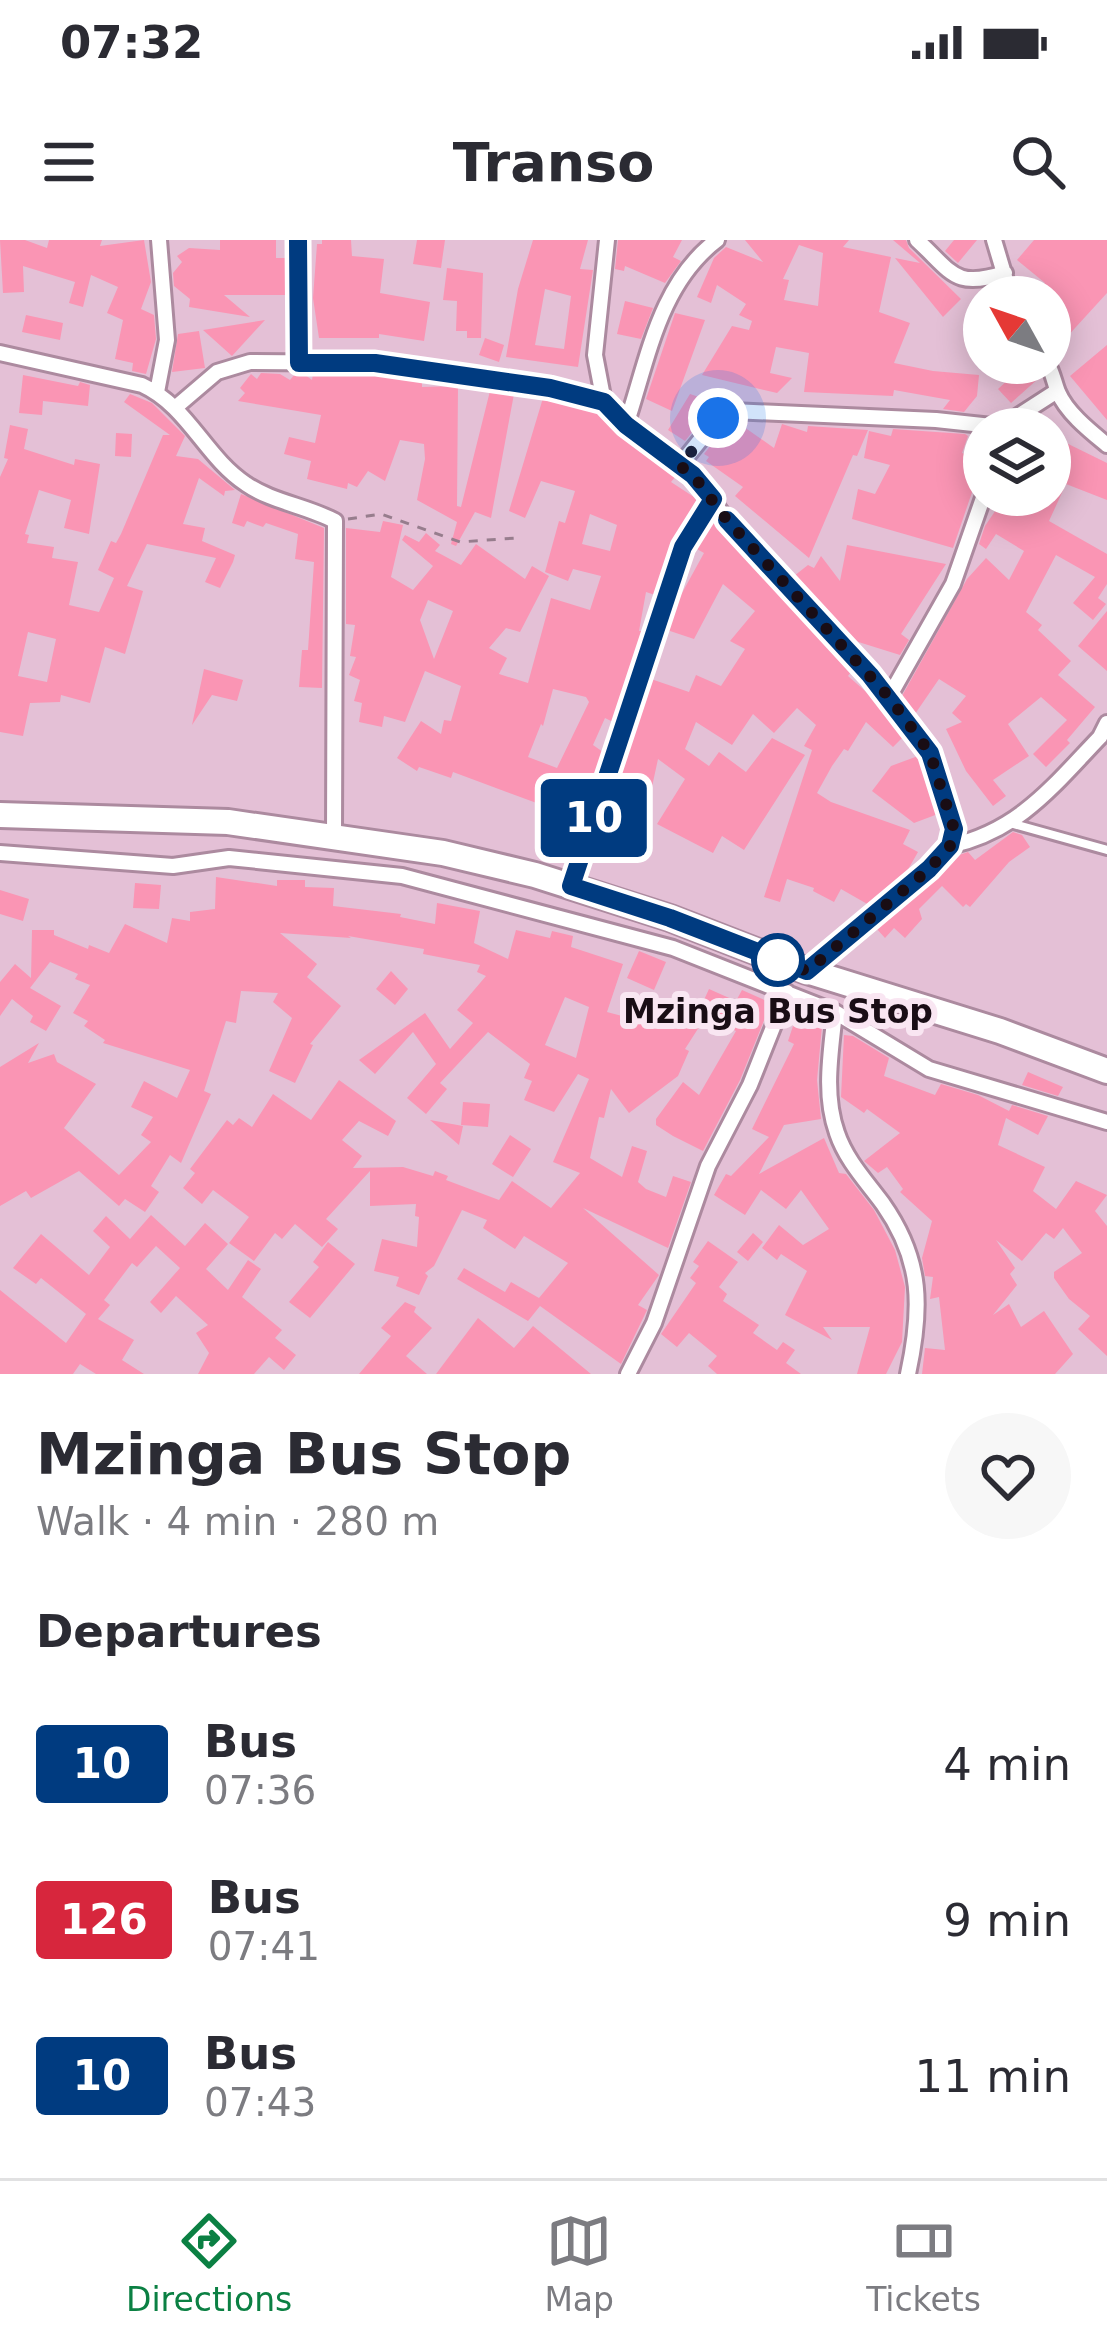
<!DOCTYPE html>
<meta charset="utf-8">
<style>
body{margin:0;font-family:"DejaVu Sans",sans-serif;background:#f7f7f7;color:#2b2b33;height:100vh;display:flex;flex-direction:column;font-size:45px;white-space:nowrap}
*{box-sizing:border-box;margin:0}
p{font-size:39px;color:#7c7c81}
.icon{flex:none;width:66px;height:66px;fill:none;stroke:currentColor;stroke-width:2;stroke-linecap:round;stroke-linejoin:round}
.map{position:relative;height:1134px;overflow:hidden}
.drawer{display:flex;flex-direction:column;background:#fff;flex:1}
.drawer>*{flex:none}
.badge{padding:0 24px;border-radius:9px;font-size:42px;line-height:78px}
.needle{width:78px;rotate:310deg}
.controls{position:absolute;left:963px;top:36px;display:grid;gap:24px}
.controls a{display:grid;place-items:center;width:108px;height:108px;border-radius:50%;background:#fff;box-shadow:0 6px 30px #0003;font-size:60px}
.you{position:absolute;width:60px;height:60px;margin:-30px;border:9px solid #fff;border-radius:50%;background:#1a73e8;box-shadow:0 0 0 18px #1a73e833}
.map>.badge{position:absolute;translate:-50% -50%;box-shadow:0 0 0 6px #fff}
h2{padding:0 36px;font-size:45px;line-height:108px}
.round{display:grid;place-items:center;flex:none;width:126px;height:126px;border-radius:63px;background:#f7f7f7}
.headline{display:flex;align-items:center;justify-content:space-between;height:204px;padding:0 36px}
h1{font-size:57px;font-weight:700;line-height:90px}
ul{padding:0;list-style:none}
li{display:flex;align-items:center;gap:36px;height:156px;padding:0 36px}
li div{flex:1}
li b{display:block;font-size:45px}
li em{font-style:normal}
li .badge{min-width:132px;font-weight:700;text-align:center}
.status{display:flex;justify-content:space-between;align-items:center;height:84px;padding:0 60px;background:#fff;direction:ltr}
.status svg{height:33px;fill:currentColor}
header{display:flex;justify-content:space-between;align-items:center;height:156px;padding:0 36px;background:#fff;font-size:54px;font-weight:700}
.tab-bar{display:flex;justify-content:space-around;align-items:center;height:168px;border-top:3px solid #e1e1e2;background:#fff;font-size:33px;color:#7c7c81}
.tab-bar a{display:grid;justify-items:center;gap:6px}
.tab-bar .active{color:#0b8043}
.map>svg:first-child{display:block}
.building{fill:#fa95b4;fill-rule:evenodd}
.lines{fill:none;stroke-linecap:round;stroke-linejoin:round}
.service-casing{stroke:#ac8a9f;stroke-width:14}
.minor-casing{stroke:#ac8a9f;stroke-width:20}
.trunk-casing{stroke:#ac8a9f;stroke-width:30}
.path{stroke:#977d8d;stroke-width:3;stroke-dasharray:9 9;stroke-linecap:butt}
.service{stroke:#fff;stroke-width:8}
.minor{stroke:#fff;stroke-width:14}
.trunk{stroke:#fff;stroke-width:24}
.line-casing{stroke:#fff;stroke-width:27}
.line{stroke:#003b80;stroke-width:18}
.walk{stroke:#190d15;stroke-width:12;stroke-dasharray:0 21.6}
.stop-dot{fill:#fff;stroke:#003b80;stroke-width:6}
.labels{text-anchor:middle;stroke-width:12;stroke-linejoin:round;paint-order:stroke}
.stop-label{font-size:33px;font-weight:bold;fill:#190d15;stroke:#f9e6f2}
</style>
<div class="status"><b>07:32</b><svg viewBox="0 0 49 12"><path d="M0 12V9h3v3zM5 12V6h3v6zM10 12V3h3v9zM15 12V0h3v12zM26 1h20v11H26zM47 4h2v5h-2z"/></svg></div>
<header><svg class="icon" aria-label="menu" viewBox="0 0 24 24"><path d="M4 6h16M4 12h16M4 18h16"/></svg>Transo<svg class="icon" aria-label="search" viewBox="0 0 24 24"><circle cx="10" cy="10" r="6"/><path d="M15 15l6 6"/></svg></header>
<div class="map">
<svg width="1107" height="1134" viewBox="0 0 1107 1134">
<rect width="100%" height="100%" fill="#e4c0d6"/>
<path class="building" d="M 0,0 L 25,0 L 47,8 L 49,0 L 102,0 L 100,6 L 144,0 L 151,42 L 141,69 L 154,75 L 156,99 L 146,134 L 132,131 L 133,123 L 115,119 L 123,80 L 107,73 L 118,47 L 91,35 L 83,67 L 69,63 L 75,42 L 23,26 L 24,52 L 3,53 Z
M 220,0 L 276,0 L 276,18 L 287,18 L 287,55 L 224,55 L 250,77 L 189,67 L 190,59 L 174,46 L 173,33 L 182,22 L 177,16 L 189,8 L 220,10 Z
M 322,0 L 351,0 L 352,16 L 384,19 L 380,53 L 430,62 L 424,101 L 379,94 L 379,98 L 319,98 L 313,58 L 317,4 L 322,4 Z
M 417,0 L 445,0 L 441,28 L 413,24 Z
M 533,0 L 588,0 L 580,29 L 593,30 L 578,127 L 506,117 L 518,49 ZM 545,49 L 571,56 L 564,109 L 535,105 Z
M 618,0 L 682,0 L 673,17 L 681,21 L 665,43 L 625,26 L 624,31 L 615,29 Z
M 745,0 L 849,0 L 843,7 L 891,17 L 879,72 L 910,83 L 894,123 L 933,131 L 979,135 L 977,156 L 964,172 L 943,169 L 950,160 L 894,150 L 893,156 L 804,152 L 809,113 L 776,107 L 770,133 L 792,138 L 777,153 L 702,135 L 732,86 L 749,90 L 752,81 L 739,75 L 746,64 L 717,45 L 711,63 L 697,57 L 714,18 L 726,7 L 763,22 ZM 799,5 L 823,13 L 818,66 L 784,60 L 789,40 L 783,39 Z
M 893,0 L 906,0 L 909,8 L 961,59 L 943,77 L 895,18 L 920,23 Z
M 954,0 L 977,0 L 958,23 L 945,11 Z
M 1034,0 L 1107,0 L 1107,53 L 1065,99 L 1050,84 L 1050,57 L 1030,57 L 1045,43 L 1017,20 Z
M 447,28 L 483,33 L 481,98 L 467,98 L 467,91 L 456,91 L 457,61 L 443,60 Z
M 625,61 L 653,68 L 641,99 L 617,94 Z
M 675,73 L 705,80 L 672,171 L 646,159 Z
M 26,75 L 63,83 L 60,100 L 22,92 Z
M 265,80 L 232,116 L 203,90 Z
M 199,91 L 205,128 L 172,132 L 178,94 Z
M 485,98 L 504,105 L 499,122 L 479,115 Z
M 1107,105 L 1107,180 L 1070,136 Z
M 1026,123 L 1039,138 L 1011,163 L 998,149 Z
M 261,133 L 280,134 L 290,140 L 295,134 L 304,134 L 312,140 L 313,134 L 374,134 L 422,141 L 422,147 L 458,146 L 457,266 L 461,267 L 490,151 L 514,154 L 491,278 L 475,272 L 456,306 L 451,304 L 457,282 L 417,260 L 425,219 L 424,204 L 400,200 L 385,241 L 368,231 L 357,247 L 348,243 L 347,249 L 307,239 L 311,221 L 284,214 L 289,197 L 315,203 L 321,175 L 238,161 L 245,153 L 240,148 L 251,134 L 257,139 Z
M 23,135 L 78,146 L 80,142 L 90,145 L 88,166 L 43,161 L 42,175 L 19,173 Z
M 130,154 L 152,163 L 185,196 L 176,216 L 198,219 L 235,250 L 225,251 L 224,256 L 199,238 L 183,284 L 205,288 L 202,301 L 235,315 L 233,322 L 220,348 L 205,342 L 216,318 L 147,304 L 127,346 L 143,351 L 125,414 L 105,407 L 90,463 L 61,455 L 60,462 L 30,463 L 23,496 L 0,492 L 0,237 L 8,219 L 4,218 L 10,185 L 28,189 L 24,209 L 74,225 L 75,219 L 100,224 L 89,294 L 64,288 L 71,260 L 39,250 L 25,294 L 29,295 L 27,303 L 54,307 L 52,318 L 78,322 L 69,365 L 99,372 L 114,338 L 98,330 L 111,301 L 116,303 L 121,294 L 163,195 L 170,195 L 124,162 ZM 28,392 L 56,399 L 47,442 L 18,436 Z
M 690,154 L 720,164 L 710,170 L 685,201 L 668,190 Z
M 543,158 L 598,172 L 619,194 L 676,236 L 671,242 L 697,259 L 673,302 L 655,355 L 646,352 L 639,391 L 643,391 L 613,482 L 605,478 L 593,505 L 603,512 L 582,576 L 568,572 L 570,565 L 546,554 L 542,565 L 453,532 L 451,538 L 419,527 L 417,531 L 397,518 L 421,481 L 441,494 L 444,480 L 451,481 L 461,446 L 425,431 L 405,482 L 384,476 L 382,487 L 359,482 L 362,463 L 354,461 L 360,440 L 349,435 L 356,417 L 350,416 L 355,385 L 346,384 L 346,288 L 380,292 L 383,281 L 403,285 L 391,337 L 413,350 L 433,326 L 402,300 L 405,295 L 419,302 L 426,293 L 440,305 L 435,311 L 461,325 L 476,304 L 525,339 L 532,326 L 549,336 L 520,392 L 506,388 L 489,408 L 507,418 L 499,434 L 528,443 L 551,358 L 590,370 L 601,336 L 573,329 L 568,341 L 545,332 L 559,281 L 565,283 L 575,251 L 541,241 L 525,278 L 509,271 ZM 590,274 L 617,285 L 610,311 L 582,304 ZM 428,360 L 453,371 L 434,419 L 420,380 ZM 553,449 L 586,457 L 589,462 L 557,528 L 528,517 L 541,484 L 543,486 Z
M 734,182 L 748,183 L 744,187 L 774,208 L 782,184 L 807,192 L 808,186 L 868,190 L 857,216 L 853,215 L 809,318 L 735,256 L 743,247 L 706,221 L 709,217 L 704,214 L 725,187 Z
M 893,189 L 965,194 L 968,196 L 962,213 L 983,220 L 953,308 L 852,279 L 858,249 L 875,254 L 890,225 L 864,218 L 869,191 L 891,196 Z
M 116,193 L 132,194 L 131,217 L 115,216 Z
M 1050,195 L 1107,223 L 1107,260 L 1066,244 L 1049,281 L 1107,314 L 1107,344 L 1098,358 L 1106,364 L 1093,380 L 1073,363 L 1095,337 L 1056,315 L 1026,372 L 1042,385 L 1038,390 L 1071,421 L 1058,435 L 1095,467 L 1067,500 L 1070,503 L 1046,527 L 1033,514 L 1067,480 L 1041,457 L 1008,484 L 1029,516 L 993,540 L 1006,556 L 993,566 L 966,531 L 946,489 L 962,482 L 952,473 L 966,456 L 939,439 L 915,474 L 902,456 L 967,339 L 986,318 L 1009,340 L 1024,311 L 996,294 L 986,309 L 979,304 L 985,286 L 1006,255 L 1050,255 Z
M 241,254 L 324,288 L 322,448 L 299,447 L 302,410 L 308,410 L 314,322 L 295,319 L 298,294 L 266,283 L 263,287 L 247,281 L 244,287 L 232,283 Z
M 712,281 L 851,432 L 848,436 L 880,464 L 904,496 L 893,507 L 866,482 L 848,511 L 844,509 L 832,526 L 817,553 L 831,562 L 910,590 L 903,604 L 918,612 L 906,633 L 869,665 L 841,649 L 834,662 L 813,651 L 814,648 L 787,639 L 780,662 L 764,657 L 812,510 L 804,506 L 816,485 L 797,468 L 774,493 L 753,474 L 732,505 L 696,482 L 685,509 L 709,526 L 719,512 L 746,532 L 772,498 L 805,515 L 744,610 L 722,596 L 713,613 L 657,584 L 685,539 L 658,519 L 644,584 L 628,582 L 632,565 L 610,562 L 651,439 L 689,452 L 696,435 L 721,446 L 745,409 L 730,401 L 755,371 L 723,344 L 694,399 L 667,390 L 676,364 L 704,313 L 695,308 Z
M 847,305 L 946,324 L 901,394 L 909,400 L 900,415 L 852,400 L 794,336 L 808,325 L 814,328 L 821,316 L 840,341 Z
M 1107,371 L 1107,431 L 1078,406 Z
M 204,429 L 243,440 L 237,461 L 212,455 L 192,485 Z
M 918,516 L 938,574 L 914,583 L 872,551 L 891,526 Z
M 1013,592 L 1022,595 L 1030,607 L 1009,622 L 970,667 L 966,664 L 963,667 L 942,646 L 919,669 L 922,679 L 905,698 L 894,688 L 885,698 L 876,688 L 956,616 L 968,612 L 975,620 Z
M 216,637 L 277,646 L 277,640 L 305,640 L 305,647 L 334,648 L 333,666 L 401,674 L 400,677 L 435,684 L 437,663 L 480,671 L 474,703 L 508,719 L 516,690 L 550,698 L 552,691 L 573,696 L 571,707 L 623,724 L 607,772 L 637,780 L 646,767 L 673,786 L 682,772 L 701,784 L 685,809 L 689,811 L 678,836 L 629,873 L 611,849 L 604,878 L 599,877 L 590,918 L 622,937 L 632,906 L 647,911 L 638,942 L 646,949 L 666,957 L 673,936 L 691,942 L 668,1008 L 583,968 L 659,1035 L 638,1065 L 647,1070 L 621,1124 L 540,1066 L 528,1081 L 457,1039 L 464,1028 L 505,1052 L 511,1042 L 539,1058 L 568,1023 L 524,996 L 515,1009 L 483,988 L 487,980 L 462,970 L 434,1026 L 425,1033 L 428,1036 L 419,1055 L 396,1046 L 399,1037 L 374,1031 L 382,999 L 417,1007 L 419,977 L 415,976 L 416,964 L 370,966 L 370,931 L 326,979 L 338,989 L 322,1007 L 295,984 L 282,999 L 275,993 L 254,1021 L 229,1003 L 249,977 L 213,950 L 202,964 L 183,948 L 195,933 L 190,929 L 227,880 L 233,885 L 239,878 L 252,887 L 273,854 L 311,880 L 339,840 L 396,881 L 388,896 L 359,881 L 342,900 L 362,916 L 353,928 L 403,927 L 433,936 L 435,931 L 448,936 L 446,940 L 499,960 L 512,941 L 551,968 L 580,933 L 553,922 L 589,839 L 578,834 L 554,872 L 524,860 L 532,841 L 524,838 L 530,824 L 488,792 L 440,843 L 447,849 L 426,874 L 407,858 L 436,824 L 413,792 L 375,834 L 359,820 L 425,773 L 450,809 L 473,783 L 457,770 L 486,736 L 477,732 L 480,725 L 423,714 L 424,709 L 348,696 L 351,698 L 280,693 L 317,724 L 307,737 L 341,766 L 310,804 L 313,805 L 295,843 L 269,831 L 292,778 L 273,762 L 278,753 L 241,751 L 236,783 L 226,781 L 204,851 L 211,854 L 181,923 L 170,915 L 151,946 L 159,952 L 145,972 L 125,959 L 119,966 L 79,931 L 31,958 L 26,951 L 0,966 L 0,827 L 39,803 L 28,823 L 54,814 L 57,822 L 96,844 L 64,888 L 119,935 L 151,902 L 141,895 L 153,877 L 131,867 L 144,841 L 177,858 L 190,830 L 103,803 L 105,800 L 84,786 L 88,781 L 73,773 L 90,745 L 75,739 L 78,734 L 50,722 L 30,748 L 61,766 L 46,791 L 30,782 L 33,776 L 12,759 L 0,776 L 0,742 L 15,724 L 31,738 L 32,690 L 54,690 L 54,695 L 88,709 L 89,705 L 109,713 L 125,684 L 167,703 L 172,678 L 190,681 L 190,672 L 215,669 ZM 565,757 L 589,767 L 576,818 L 545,805 Z
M 135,643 L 161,645 L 159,669 L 133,668 Z
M 0,650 L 29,659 L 23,681 L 0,674 Z
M 639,711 L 666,722 L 654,750 L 627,738 Z
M 391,731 L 408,749 L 395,765 L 376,749 Z
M 709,749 L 736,761 L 742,750 L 771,763 L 740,840 L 703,911 L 673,896 L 656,885 L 656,879 L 683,842 L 699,855 L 736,791 L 698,773 Z
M 796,777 L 822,786 L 817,840 L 821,879 L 784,885 L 759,934 L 824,898 L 839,933 L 846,934 L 874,970 L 895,1010 L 905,1047 L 902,1102 L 886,1134 L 857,1134 L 870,1087 L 823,1087 L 832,1100 L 785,1075 L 807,1031 L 781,1014 L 777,1020 L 762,1008 L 779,985 L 803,1005 L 829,989 L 801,950 L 786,969 L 761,950 L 745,975 L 714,955 L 726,934 L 731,936 L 769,897 L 752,889 L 794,804 L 788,801 Z
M 844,795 L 853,796 L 889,818 L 884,836 L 935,855 L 941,844 L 978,855 L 1009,871 L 1012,865 L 1048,876 L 1038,895 L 1006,878 L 998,905 L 1045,927 L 1033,951 L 1056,969 L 1076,941 L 1107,955 L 1095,971 L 1107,986 L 1107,1116 L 1078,1089 L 1090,1076 L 1069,1059 L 1054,1038 L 1054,1032 L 1082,1013 L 1063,988 L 1054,999 L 1046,993 L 1022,1021 L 996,1000 L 1015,1028 L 1010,1034 L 1017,1045 L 993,1075 L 1009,1064 L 1021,1087 L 1044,1071 L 1073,1114 L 1055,1134 L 922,1134 L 925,1108 L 945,1110 L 939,1057 L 930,1059 L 933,1037 L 925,1036 L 922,1018 L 932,981 L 900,952 L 903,949 L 887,927 L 878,933 L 864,921 L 900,893 L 867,869 L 864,873 L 841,857 Z
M 1028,832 L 1063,847 L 1058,856 L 1022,845 Z
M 463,862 L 490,864 L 488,887 L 461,885 Z
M 430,880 L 463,886 L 459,905 Z
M 510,895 L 531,909 L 513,937 L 492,924 Z
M 151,975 L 185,1006 L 205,983 L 228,1004 L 206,1029 L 228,1050 L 248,1020 L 261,1029 L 242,1057 L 282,1090 L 275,1098 L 296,1115 L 284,1130 L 269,1117 L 254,1134 L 198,1134 L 209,1113 L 196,1093 L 208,1085 L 176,1056 L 161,1073 L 150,1062 L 180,1028 L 156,1006 L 137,1027 L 132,1023 L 104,1060 L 110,1065 L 98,1079 L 134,1100 L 122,1120 L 144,1134 L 96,1134 L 80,1124 L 73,1134 L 0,1134 L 0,1050 L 66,1103 L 86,1074 L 41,1038 L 36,1044 L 13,1028 L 41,994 L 89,1035 L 110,1007 L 93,991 L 106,976 L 130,999 Z
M 753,993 L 763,1002 L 748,1021 L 737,1012 Z
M 708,1001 L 738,1022 L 719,1047 L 727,1054 L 723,1061 L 759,1085 L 753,1093 L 777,1110 L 783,1102 L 795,1110 L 786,1123 L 801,1134 L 717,1134 L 708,1126 L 717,1116 L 689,1093 L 677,1107 L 661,1094 L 696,1043 L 690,1038 L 699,1026 L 693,1022 Z
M 328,1002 L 355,1024 L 310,1078 L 289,1062 L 319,1027 L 313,1022 Z
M 405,1062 L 416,1067 L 414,1072 L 432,1088 L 406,1116 L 427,1134 L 359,1134 L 391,1096 L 381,1088 Z
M 478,1078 L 514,1108 L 533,1086 L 591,1134 L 436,1134 Z"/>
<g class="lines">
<defs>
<path id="service" d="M 1010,583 L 1107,610"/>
<path id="minor" d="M 298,0 L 299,123
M 607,0 L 595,115 L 604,162 L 626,185 L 693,235 L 727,280 L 889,457 L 930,513 L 954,589 L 950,606 L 929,629 L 809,730
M 917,0 C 953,33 954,49 1005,33
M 994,0 L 1011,57
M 0,113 L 142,145 C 188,166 205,217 246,244 C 272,262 307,266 335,281 L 334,596
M 1047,123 C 1053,133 1054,142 1058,152 C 1067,173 1090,191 1107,205
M 157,152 L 167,100 L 159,0
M 176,167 L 217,132 L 250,122 L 375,123 L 550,148 L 604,162
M 626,185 C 648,119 659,44 717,0
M 680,225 L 718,178 L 732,171 L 936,180 L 1001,187 L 1057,151
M 889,457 L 953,344 L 984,255
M 950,606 C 1019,591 1053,546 1100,497 L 1107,483
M 0,613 L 173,626 L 229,618 L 402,636 L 673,708 L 835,772 L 929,829 L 1107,882
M 571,646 L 683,306 L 713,259
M 835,772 C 831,812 823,854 837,893 C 846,920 866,941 883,964 C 923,1021 922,1069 908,1134
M 628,1134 L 654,1083 L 708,926 L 750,845 L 787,752"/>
<path id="trunk" d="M 0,575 L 228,582 L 443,613 L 535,635 L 670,678 L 807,731 L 1000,791 L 1107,831"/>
</defs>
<use href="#service" class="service-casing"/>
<use href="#minor" class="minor-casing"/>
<use href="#trunk" class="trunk-casing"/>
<path class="path" d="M 348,279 L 381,274 L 460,302 L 516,298"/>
<use href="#service" class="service"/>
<use href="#minor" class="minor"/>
<use href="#trunk" class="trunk"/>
</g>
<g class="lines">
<defs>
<path id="line" d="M 298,0 L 299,123 L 375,123 L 550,148 L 604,162 L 626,185 L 693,235 L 713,259 L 683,307 L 571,646 L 670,678 L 807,731 L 929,629 L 950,606 L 954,589 L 930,513 L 870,435 L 727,280"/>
</defs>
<use href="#line" class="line-casing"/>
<use href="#line" class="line"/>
<path class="walk" d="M 718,178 L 680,226 L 693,235 L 727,280 L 889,457 L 930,513 L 954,589 L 950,606 L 929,629 L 807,731 L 778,720"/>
</g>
<circle class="stop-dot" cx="778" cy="720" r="24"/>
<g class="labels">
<g class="stop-label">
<text x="778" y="783">Mzinga Bus Stop</text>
</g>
</g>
</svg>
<div class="controls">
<a><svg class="needle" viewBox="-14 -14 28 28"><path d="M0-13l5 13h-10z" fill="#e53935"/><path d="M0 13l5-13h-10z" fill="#7c7c81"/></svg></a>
<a><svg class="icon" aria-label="layers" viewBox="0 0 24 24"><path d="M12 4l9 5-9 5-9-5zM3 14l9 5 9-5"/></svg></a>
</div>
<div class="you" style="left:718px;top:178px"></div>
<b class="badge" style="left:594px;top:578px;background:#003b80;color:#fff">10</b>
</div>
<section class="drawer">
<div class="headline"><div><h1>Mzinga Bus Stop</h1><p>Walk · 4 min · 280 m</p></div><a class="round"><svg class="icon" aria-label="heart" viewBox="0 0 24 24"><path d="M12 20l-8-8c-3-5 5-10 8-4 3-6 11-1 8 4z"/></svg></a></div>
<h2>Departures</h2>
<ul>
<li><span class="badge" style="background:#003b80;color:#fff">10</span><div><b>Bus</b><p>07:36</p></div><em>4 min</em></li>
<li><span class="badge" style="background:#d7263d;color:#fff">126</span><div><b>Bus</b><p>07:41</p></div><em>9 min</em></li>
<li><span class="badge" style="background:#003b80;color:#fff">10</span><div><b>Bus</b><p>07:43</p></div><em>11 min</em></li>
</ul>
</section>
<nav class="tab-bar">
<a class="active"><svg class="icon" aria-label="directions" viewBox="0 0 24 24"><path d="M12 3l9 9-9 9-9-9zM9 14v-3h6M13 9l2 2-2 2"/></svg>Directions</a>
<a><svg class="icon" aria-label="map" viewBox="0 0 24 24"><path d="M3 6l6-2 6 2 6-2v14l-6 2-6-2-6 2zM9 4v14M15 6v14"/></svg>Map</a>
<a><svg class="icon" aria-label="tickets" viewBox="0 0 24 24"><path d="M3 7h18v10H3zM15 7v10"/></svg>Tickets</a>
</nav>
